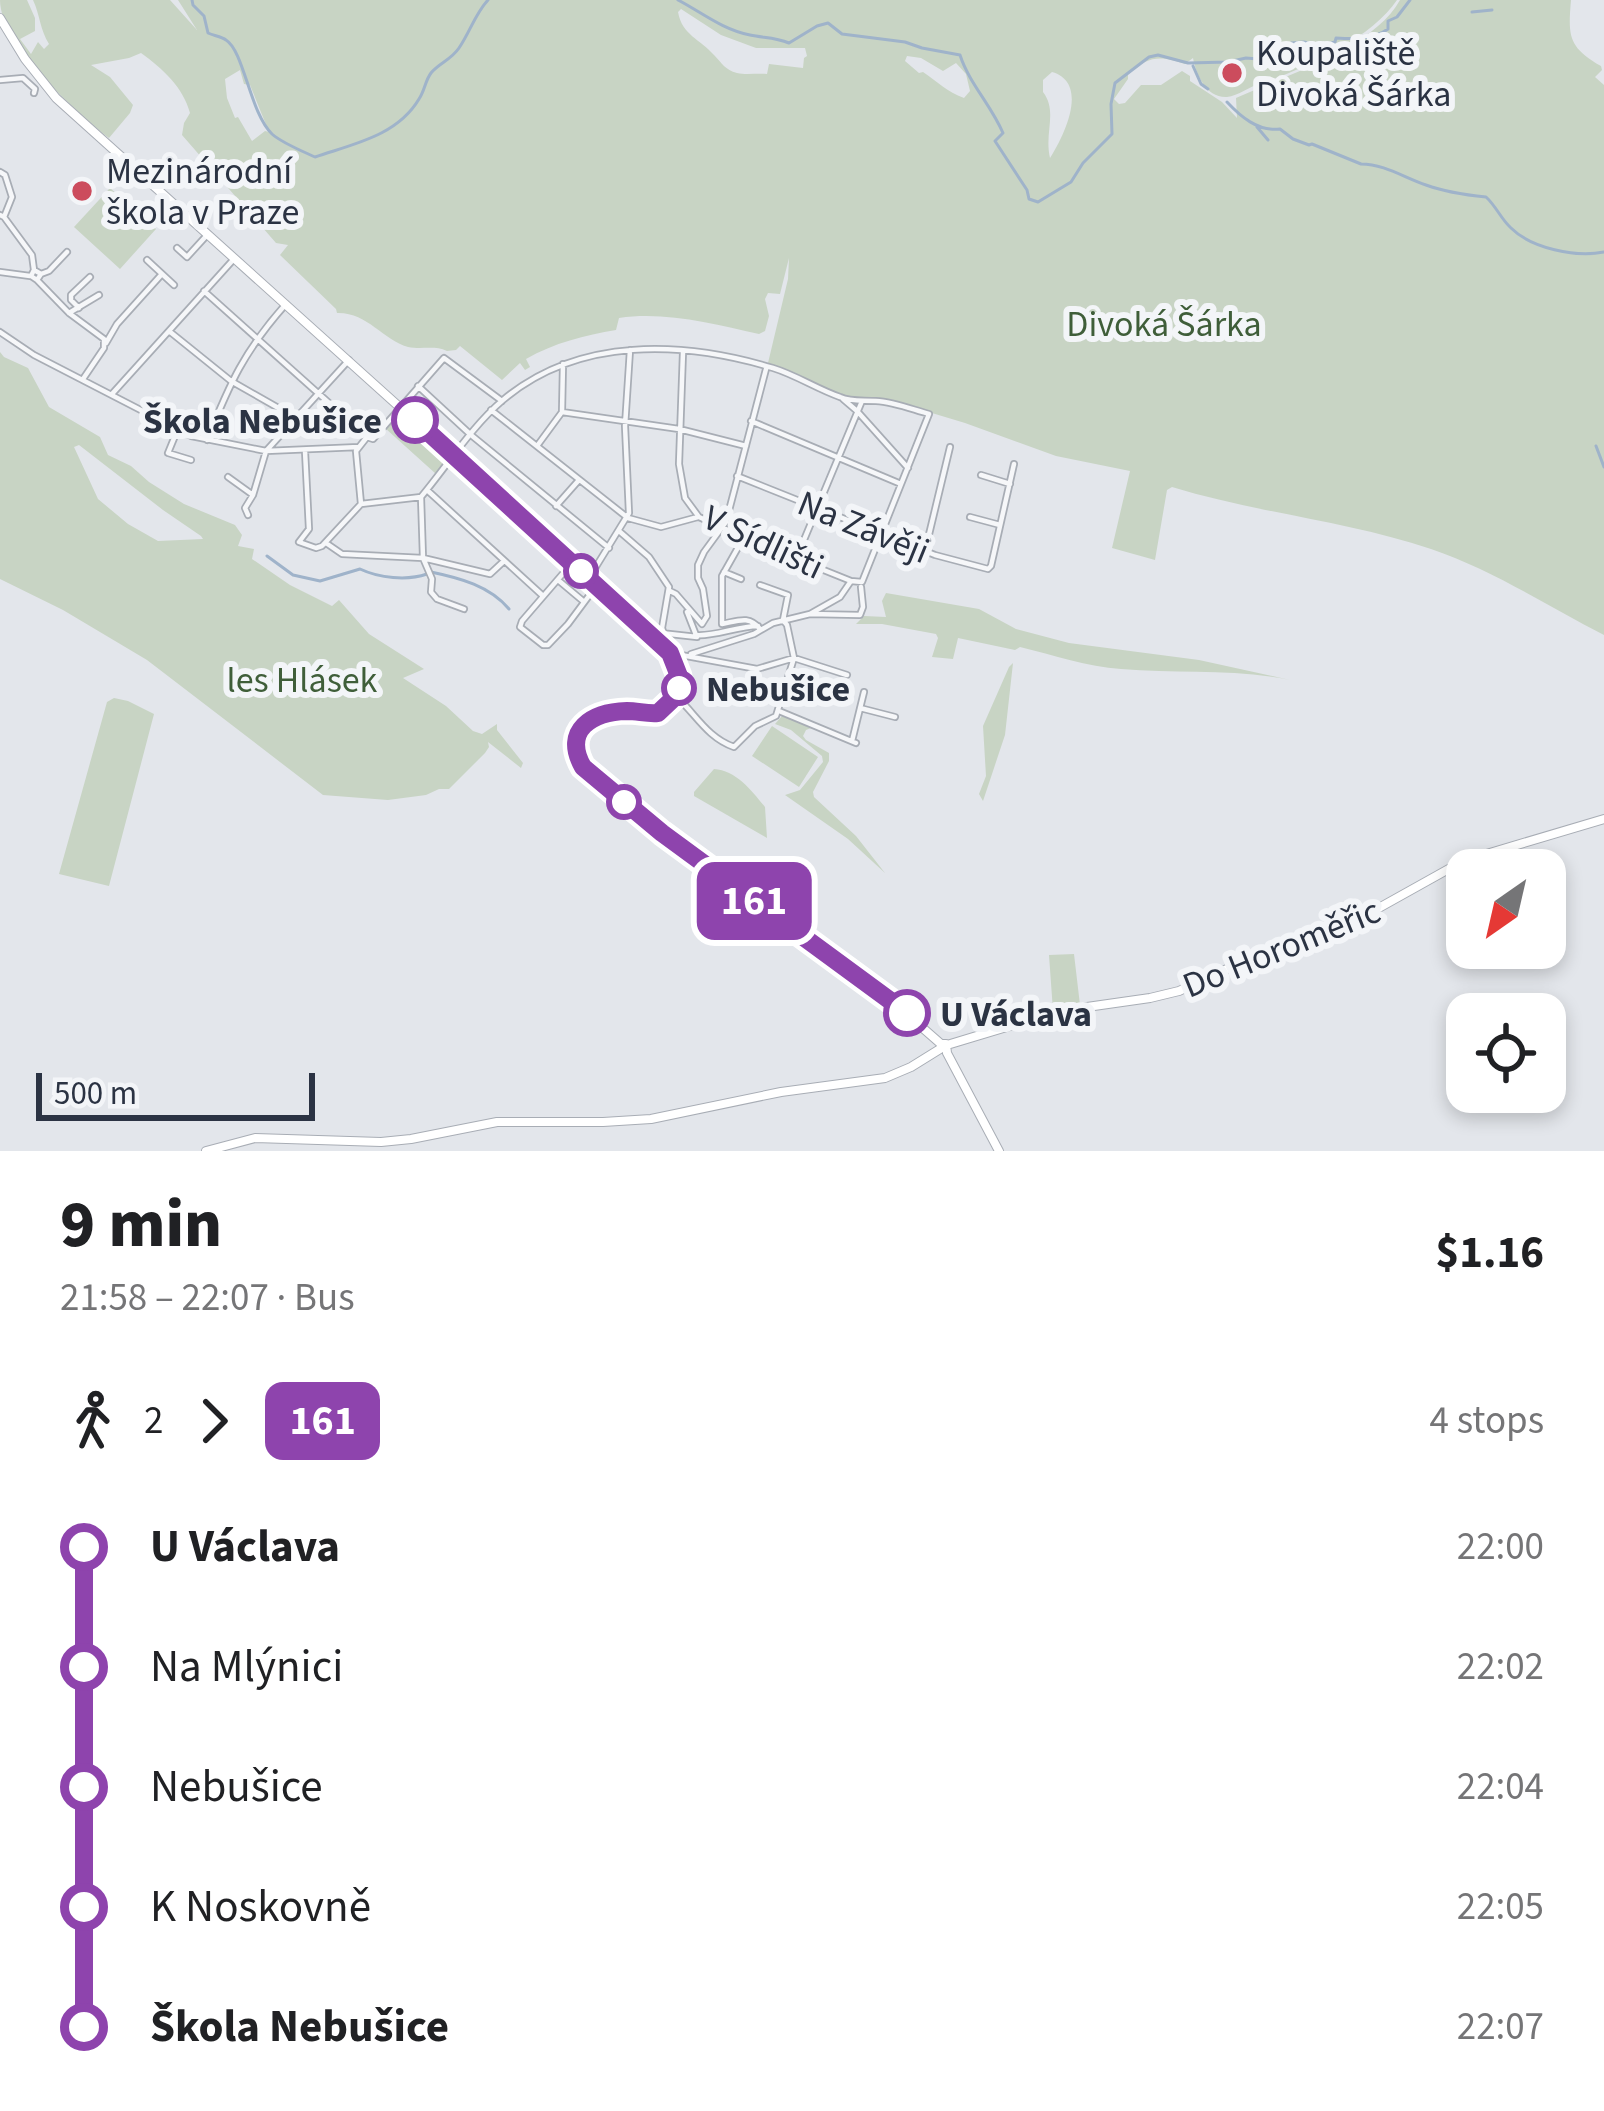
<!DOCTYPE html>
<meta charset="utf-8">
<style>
body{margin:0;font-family:"Source Sans 3",sans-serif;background:#f2f2f2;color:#202124;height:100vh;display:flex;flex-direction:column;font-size:45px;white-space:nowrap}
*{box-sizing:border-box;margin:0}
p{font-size:39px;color:#757577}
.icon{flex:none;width:66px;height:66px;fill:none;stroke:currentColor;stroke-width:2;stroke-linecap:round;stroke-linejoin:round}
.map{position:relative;height:1151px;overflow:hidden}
.details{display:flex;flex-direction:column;background:#fff;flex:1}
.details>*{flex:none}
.badge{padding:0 24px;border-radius:18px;font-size:42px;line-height:78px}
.needle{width:78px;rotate:214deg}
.controls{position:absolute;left:1446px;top:849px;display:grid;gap:24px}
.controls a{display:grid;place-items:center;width:120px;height:120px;border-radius:24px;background:#fff;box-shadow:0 6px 18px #0003;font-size:60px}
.scale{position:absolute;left:36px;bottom:30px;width:279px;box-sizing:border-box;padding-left:12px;border:6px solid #2b3343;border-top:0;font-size:33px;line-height:42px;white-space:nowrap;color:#2b3343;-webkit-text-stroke:9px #f3f5f8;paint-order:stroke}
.map>.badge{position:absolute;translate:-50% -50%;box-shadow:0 0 0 6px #fff}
.legs{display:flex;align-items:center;gap:18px;height:132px;padding:0 60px;font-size:39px}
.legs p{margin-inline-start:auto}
.headline{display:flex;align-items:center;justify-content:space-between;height:204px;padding:0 60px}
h1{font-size:66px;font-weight:800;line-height:90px}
ul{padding:0 60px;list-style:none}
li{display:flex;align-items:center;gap:42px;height:120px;font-size:45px}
li i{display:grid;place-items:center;width:18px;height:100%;margin:0 15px;background:currentColor}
li i::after{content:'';width:30px;height:30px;margin:-15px;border:9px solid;border-radius:50%;background:#fff}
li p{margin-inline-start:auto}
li:first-child i{background:linear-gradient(#0000 50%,currentColor 0)}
li:last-child i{background:linear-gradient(currentColor 50%,#0000 0)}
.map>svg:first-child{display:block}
.green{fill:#c8d4c4;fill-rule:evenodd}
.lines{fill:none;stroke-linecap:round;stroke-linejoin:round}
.stream{stroke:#9fb3ca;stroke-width:3}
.street-casing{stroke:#a8adb5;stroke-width:8}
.secondary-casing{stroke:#a8adb5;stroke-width:10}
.street{stroke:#f6f7f9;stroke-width:4.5}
.secondary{stroke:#fff;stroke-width:8}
.line-1-casing{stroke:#fff;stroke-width:27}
.line-1{stroke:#8e44ad;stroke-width:18}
.poi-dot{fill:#cc4c5d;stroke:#f3f5f8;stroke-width:4.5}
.stop-1-dot{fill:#fff;stroke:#8e44ad;stroke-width:6}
.labels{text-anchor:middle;stroke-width:12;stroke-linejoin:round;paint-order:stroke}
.poi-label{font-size:36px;fill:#2b3343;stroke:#f3f5f8;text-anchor:start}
.park-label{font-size:36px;fill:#3f5e39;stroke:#f3f5f8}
.stop-label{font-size:36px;font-weight:bold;fill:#2b3343;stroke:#f3f5f8;text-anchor:start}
.street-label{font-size:36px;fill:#2b3343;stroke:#f3f5f8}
</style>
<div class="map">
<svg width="1604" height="1151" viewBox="0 0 1604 1151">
<rect width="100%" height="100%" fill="#e3e6eb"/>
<path class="green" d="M 0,0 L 27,0 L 35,18 L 35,31 L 20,39 L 31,54 L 38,42 L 44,49 L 49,44 C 40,30 40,15 33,0 L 170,0 L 197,30 L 178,0 L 1397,0 C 1372,38 1304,69 1262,83 C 1250,86 1238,96 1227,97 C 1206,98 1196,74 1193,58 L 1185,64 C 1159,55 1150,56 1128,73 L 1128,79 L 1114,99 L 1119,104 L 1125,103 L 1141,85 L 1161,85 L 1182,71 L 1190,76 L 1190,81 L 1222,102 L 1237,118 L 1236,98 C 1284,76 1374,48 1400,0 L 1571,0 C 1568,36 1568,47 1601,66 L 1602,70 L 1595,77 L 1604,85 L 1604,635 C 1547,606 1493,570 1431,549 C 1347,521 1257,513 1172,487 L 1167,490 L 1155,560 L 1112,548 L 1130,471 L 1056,456 L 965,423 L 912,407 L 845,397 L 768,363 L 788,279 L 789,258 L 780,294 L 768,293 L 765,299 L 769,316 L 765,331 L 759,334 C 714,324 665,311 619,318 L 616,330 C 585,335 554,343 526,359 L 530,367 L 525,370 L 520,363 L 502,380 L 460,346 L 456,350 L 447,351 C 434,345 422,350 408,347 C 383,340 367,312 337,313 L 336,309 L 280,255 L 288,245 L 276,243 L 182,135 L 184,123 L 190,113 C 183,87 163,69 141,53 L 129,58 L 91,65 L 110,77 L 133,105 L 130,113 L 109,138 C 76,112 0,44 0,0 ZM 681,9 L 721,35 L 756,48 L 805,48 L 807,56 L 804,58 L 803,68 L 769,64 L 767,74 C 757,73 746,75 737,73 C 725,70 722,63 714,55 C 700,39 682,35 678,12 ZM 907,56 L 921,58 L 943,71 L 956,63 L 966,74 L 970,91 L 964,98 C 947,92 938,82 923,72 L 919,73 L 905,61 ZM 240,70 L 244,84 L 250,85 L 269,132 L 265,131 L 252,141 L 238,117 L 235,118 L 227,98 L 225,79 ZM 1052,72 C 1090,83 1064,136 1050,158 C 1044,132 1058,112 1043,92 L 1043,80 Z
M 110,188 L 156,229 L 120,269 L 74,227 Z
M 0,352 L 4,357 L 28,368 L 49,407 L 100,437 L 108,455 L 131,466 L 149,482 L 184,504 L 235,525 L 242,535 L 238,546 L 254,549 L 252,559 L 290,585 L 332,606 L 339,600 L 369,634 L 424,669 L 403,678 L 446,706 L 473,731 L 482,734 L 497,724 L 497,730 L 523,763 L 521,768 L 488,742 L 489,747 L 485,753 L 449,789 L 439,789 L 426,795 L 388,800 L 323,795 L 147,660 L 63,610 L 0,579 ZM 79,445 L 163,510 L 201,536 L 203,539 L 158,541 L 128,524 L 98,499 L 74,447 Z
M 400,411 L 450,458 L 436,474 L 385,428 Z
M 886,593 L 979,609 L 1016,629 L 1069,643 L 1199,660 L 1290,680 C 1234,668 1178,674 1121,669 C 1087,667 1054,655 1020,647 L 1015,650 L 958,638 L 953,659 L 932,657 L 938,638 L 936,634 L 882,624 L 856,624 L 864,616 L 886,617 L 882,601 Z
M 1013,663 L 1005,735 L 983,801 L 979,794 L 986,776 L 983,726 L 1009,667 Z
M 114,698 L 128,701 L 154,714 L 109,886 L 59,874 L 107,702 Z
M 782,716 L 811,728 L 806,730 L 803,736 L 806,740 L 829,753 L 829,761 L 813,792 L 814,797 L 856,836 L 885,873 L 848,839 L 785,795 L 800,790 L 823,762 L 822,756 L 791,730 L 775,724 Z
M 772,726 L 818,757 L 799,787 L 752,756 Z
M 714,769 C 736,770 752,791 765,807 L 767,838 L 694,796 L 694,792 Z
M 1074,954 L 1080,1005 L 1053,1011 L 1049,955 Z"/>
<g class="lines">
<path class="stream" d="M 192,0 L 193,5 L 204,16 L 208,33 C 214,36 221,36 226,40 C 244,51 250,113 272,134 C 282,143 302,151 315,157 C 353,144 397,136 419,99 C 425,90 425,81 431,73 C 439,63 451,60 459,48 C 470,32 475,14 488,0
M 678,0 C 701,12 723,30 750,35 C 764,38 775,37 789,43 L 817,26 L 828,23 L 842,34 L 905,42 L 922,48 L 960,55 C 969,83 991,105 1003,133 L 995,141 L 1027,190 L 1029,199 L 1038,202 L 1071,182 L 1083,163 L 1112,134 L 1111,104 L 1115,83 L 1149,57 L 1158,55 L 1188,63 L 1228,62 L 1246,58 L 1258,59 L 1281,52 L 1291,43 L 1304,42 L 1318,46 L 1335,42 L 1336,38 C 1354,39 1373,40 1388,29 L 1388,21 L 1397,17 L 1410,0
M 1472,12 L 1492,10
M 1193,66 L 1201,84 L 1208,89
M 1227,102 C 1240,116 1258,132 1280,129 L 1293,139 L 1309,145 L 1312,144 L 1361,164 C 1384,164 1403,177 1426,185 C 1445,192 1466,195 1486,197 C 1496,206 1501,219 1511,228 C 1531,248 1576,258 1604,252
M 1257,127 L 1268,140
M 1596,446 L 1604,467
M 267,556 L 293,575 L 320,581 L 360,569 C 379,578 407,581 427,574
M 431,572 C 460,578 490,586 509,609"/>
<defs>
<path id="street" d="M 0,80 L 23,78 L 35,89 L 34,93
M 0,172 L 5,175 L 12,197 L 4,217
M 0,215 L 4,217 L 32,255 L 34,270
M 177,248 L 187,257 L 208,234
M 147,260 L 174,285
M 34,270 L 41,274 L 37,280 L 31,276 Z
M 0,272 L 30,276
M 41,274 L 49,271 L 67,252
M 37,280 L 69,313 L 104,339 L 104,348 L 83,379
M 204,291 L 367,437
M 79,308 L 71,300 L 71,295 L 90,277
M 69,313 L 99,295
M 169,331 L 231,381 L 296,418
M 0,332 L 34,355 L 191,436 L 266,451 L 359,447
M 106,343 L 117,324 L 162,274
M 683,352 L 679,464 L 685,498 L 699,517 L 759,544 L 851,581
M 418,386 L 471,435 L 609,548
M 112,394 L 233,260
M 843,399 L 857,411 L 908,468
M 502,401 L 444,358 L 373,439 L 367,437 L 356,451 L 361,504 L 421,497 C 447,466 472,426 503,400 C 579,336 683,341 773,368 C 796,375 817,389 840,397 C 851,402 863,400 876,401 C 894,402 911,409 929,414 L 862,582 L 851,581
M 491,410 L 628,518 L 661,527 L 698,517
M 562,412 L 679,429 L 746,446
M 751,421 L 901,484
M 177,431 L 168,453 L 191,460
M 207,440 C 230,383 244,351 286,304
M 537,446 L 562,412 L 563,364
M 305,451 L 309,529 L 299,542 L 316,548 L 322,546 L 361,504
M 981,475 L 1010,484
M 737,476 L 935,555 L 988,569 L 991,566 L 1014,464
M 228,477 L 253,495 L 266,451 L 349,360
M 427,490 L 542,595
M 421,497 L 423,558 L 432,579 L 431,592 L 437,599 L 464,609
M 556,506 L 579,480
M 248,515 L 245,508 L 253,495
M 970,517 L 1000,525
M 619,531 L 649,557 L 669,587 L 662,628 L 670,653 L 757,669 L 794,658 L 847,675
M 744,537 L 722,576 L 722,624 C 738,621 749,615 760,629
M 326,543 L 342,554 L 423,558 L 490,574 L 504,561
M 926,547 L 950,447
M 796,559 L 862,401
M 572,563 L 522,621 L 520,627 L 543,645 L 548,645 L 568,624 L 597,585
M 724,572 L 741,579
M 589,578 L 629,513 L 625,426 L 630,350
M 558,580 L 583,601
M 670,591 L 676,594 L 702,624 L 707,616 L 703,589 L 698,578 L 698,565 L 704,552 L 726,522 L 766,369
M 687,612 L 696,635 C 713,637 738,626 758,626
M 810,614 L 860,615 L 863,607 L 861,587
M 661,633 L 697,637
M 691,654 L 754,634 L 773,623 L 810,614 L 840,597 L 851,581
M 678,698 C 696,715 708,738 734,747 L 755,726 L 776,716 L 794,658 L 787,625 L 783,620 L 788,595 L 760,585
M 860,708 L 895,717
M 779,711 L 856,743
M 852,741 L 864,692"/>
<path id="secondary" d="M 0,18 L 25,59 L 56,98 L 664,645 C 676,659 683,678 677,696 L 658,713 C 647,714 638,711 627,711 C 592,712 562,730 583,767 L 662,833 L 901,1009 L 941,1044 L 946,1044 L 947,1053 L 999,1151
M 947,1045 L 1036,1018 L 1080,1008 L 1150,998 L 1179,991 L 1288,941 L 1368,914 L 1463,861 L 1604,819
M 206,1151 L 255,1138 L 381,1142 L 411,1139 L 497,1122 L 603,1122 L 651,1119 L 781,1092 L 885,1078 L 911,1067 L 940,1049"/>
</defs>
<use href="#street" class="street-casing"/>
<use href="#secondary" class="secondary-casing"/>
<use href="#street" class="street"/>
<use href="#secondary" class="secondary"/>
</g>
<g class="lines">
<defs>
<path id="line-1" d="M 415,420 L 670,653 L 679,676 L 676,696 L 658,713 C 647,714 638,711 627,711 C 592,712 562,730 583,767 L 662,833 L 907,1013"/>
</defs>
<use href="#line-1" class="line-1-casing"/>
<use href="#line-1" class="line-1"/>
</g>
<g class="poi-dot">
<circle cx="1232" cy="73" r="12"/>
<circle cx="82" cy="191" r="12"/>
</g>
<g class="stop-1-dot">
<circle cx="415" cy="420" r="21"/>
<circle cx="581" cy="571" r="15"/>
<circle cx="679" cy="688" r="15"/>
<circle cx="624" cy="802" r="15"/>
<circle cx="907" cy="1013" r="21"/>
</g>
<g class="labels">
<g class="poi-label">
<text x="1256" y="65">Koupaliště<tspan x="1256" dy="41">Divoká Šárka</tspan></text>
<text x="106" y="183">Mezinárodní<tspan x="106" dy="41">škola v Praze</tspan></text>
</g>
<g class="park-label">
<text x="1164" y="336">Divoká Šárka</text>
<text x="302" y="692">les Hlásek</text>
</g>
<g class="stop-label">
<text x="382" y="433" text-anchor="end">Škola Nebušice</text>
<text x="706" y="701">Nebušice</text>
<text x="940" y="1026">U Václava</text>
</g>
<g class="street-label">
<text transform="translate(864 526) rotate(22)" y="13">Na Závěji</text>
<text transform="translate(764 541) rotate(25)" y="13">V Sídlišti</text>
<text transform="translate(1281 947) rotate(-22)" y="13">Do Horoměřic</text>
</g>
</g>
</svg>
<div class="controls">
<a><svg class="needle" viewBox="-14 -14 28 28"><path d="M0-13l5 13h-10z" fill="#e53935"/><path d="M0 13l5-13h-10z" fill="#757577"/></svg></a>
<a><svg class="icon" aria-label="locate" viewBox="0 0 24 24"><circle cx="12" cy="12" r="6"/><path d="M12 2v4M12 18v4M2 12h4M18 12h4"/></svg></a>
</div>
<div class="scale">500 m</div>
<b class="badge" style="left:754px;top:901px;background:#8e44ad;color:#fff">161</b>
</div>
<section class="details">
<div class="headline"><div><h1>9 min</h1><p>21:58 – 22:07 · Bus</p></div><b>$1.16</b></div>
<div class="legs"><svg class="icon" aria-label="walk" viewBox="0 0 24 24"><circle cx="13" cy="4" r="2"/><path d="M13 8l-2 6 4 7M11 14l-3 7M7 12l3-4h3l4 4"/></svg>2<svg class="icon" aria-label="forward" viewBox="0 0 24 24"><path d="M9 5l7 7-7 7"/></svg><b class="badge" style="background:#8e44ad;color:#fff">161</b><p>4 stops</p></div>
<ul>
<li><i style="color:#8e44ad"></i><b>U Václava</b><p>22:00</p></li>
<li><i style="color:#8e44ad"></i><span>Na Mlýnici</span><p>22:02</p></li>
<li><i style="color:#8e44ad"></i><span>Nebušice</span><p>22:04</p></li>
<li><i style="color:#8e44ad"></i><span>K Noskovně</span><p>22:05</p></li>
<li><i style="color:#8e44ad"></i><b>Škola Nebušice</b><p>22:07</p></li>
</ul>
</section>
